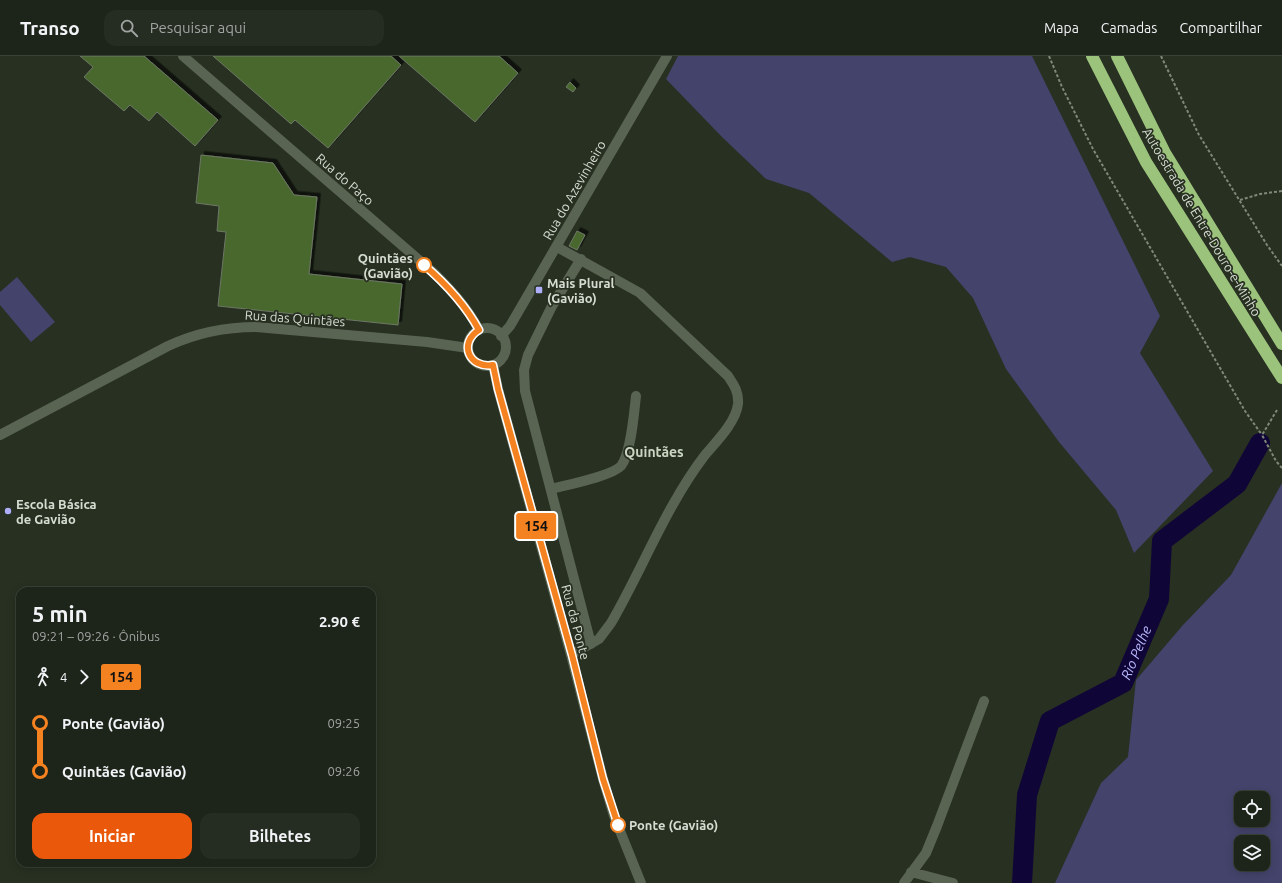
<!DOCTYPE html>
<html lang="pt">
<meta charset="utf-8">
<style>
body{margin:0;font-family:Ubuntu,sans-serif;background:#252c22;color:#f1f3f6;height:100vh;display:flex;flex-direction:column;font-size:15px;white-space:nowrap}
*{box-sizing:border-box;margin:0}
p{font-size:13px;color:#a0a4a2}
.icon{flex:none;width:22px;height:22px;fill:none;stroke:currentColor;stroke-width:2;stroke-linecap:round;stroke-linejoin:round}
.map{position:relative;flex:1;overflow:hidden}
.side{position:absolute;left:16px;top:531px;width:360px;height:280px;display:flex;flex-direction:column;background:#1d2419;border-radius:12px;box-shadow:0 2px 10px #0003,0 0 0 1px #3b4138}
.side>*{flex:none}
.badge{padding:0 8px;border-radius:3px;font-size:14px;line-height:26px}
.tools{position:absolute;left:1234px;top:735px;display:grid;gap:8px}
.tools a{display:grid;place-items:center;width:36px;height:36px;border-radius:8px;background:#1d2419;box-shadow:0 2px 10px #0003,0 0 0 1px #3b4138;font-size:20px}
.map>.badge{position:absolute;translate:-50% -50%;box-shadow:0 0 0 2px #fff}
.legs{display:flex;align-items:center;gap:6px;height:44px;padding:0 16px;font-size:13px}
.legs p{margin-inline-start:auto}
.headline{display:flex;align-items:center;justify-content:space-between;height:68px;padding:0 16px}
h1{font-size:22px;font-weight:600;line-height:30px}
.button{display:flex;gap:8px;margin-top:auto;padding:8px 16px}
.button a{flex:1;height:46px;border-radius:12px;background:#ea580c;color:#fff;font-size:16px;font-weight:600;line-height:46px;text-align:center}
.button a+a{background:#252c22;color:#f1f3f6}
ul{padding:0 16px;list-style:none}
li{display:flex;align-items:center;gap:14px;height:48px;font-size:15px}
li i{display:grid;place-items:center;width:6px;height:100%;margin:0 5px;background:currentColor}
li i::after{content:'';width:10px;height:10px;margin:-5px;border:3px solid;border-radius:50%;background:#1d2419}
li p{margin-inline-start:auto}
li:first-child i{background:linear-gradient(#0000 50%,currentColor 0)}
li:last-child i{background:linear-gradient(currentColor 50%,#0000 0)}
header{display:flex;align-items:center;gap:24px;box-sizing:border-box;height:56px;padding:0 20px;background:#1d2419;border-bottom:1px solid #3b4138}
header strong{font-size:19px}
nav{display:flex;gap:22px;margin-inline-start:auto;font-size:14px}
.search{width:280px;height:36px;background:#252c22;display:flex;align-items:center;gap:10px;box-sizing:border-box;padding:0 14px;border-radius:12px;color:#a0a4a2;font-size:15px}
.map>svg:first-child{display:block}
.green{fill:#44436b;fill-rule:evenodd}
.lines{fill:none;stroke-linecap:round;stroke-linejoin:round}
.river{stroke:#100537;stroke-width:20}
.building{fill:#4a672f;stroke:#6d7866;filter:url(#shadow)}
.path{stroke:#80887b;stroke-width:2;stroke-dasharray:3 2;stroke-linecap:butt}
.minor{stroke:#5a6453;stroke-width:10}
.highway{stroke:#9cc37c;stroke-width:12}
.line-1-casing{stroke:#fff;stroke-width:9}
.line-1{stroke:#f58220;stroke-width:6}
.stop-1-dot{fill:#fff;stroke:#f58220;stroke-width:2}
.poi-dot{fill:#aeaefb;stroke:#273021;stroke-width:1.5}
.labels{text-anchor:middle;stroke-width:3.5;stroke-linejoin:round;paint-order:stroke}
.street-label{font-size:13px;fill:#d6dcd2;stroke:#273021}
.stop-label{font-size:13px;font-weight:bold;fill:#d6dcd2;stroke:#273021;text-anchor:end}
.poi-label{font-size:13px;font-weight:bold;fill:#d6dcd2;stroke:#273021;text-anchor:start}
.neighbourhood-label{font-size:14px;font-weight:bold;fill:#cbd6c3;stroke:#273021}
.water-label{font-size:14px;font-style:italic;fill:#b7b8fd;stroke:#273021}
</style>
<header>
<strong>Transo</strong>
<div class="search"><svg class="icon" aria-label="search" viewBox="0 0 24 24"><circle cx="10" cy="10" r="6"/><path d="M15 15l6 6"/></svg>Pesquisar aqui</div>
<nav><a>Mapa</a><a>Camadas</a><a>Compartilhar</a></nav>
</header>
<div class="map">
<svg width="1282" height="827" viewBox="0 0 1282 827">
<defs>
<filter id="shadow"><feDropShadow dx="3.5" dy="-3.5" stdDeviation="0" flood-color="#0009"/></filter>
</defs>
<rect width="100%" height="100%" fill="#273021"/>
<path class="green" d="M 678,0 L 1032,0 L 1160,260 L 1140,297 L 1213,415 L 1134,497 L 1116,454 L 1059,386 L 1006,313 L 973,242 L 946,211 L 910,201 L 892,206 L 809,137 L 766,123 L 722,81 L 666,23 Z
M 17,221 L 55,266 L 31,286 L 0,249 L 0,236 Z
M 1282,427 L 1282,827 L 1055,827 L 1101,727 L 1128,701 L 1136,624 L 1183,569 L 1231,519 ZM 1241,742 L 1263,742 L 1263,764 L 1241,764 ZM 1241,786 L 1263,786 L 1263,808 L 1241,808 Z"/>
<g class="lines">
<path class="river" id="s1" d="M 1022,827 L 1027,739 L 1050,665 L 1123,627 L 1159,543 L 1162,485 L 1237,428 L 1260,387"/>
</g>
<path class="building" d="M 80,0 L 144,0 L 218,64 L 195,90 L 157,56 L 149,65 L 130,49 L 124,55 L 84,21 L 93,11 Z
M 213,0 L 391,0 L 401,9 L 328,92 L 295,64 L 291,68 Z
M 399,0 L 499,0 L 518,17 L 475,66 Z
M 570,26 L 576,32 L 573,36 L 566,31 Z
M 201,99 L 273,107 L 294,139 L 317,141 L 309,218 L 402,228 L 398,269 L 218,250 L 226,176 L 217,175 L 219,150 L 196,147 Z
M 577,175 L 585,179 L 577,194 L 569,190 Z"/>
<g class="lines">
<path class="path" d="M 1049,0 L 1062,31 L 1093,93 L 1245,355 L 1262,379
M 1161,0 L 1199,79 L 1267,189 L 1282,210
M 1240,144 L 1260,138 L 1282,135
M 1277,354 L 1262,379 L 1276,405 L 1282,412"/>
<path class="minor" d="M 183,0 L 434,217 C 452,235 467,251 479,274
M 557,191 L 640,237 L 728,320 C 734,329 739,336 738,348 C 736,366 716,386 705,399 C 666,450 643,512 611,567 L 599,583 L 571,599
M 581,203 L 552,250 L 528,299 L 524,314 L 525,335 L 591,588
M468 291a19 19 0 1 1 38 0a19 19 0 1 1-38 0Z
M 501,280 L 510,270 C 563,180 614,90 667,0
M 493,309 L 498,333 L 571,599 L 603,723 L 614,760 L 641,827
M 0,379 L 168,290 C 196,277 224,271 256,271 L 427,286 L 468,292
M 551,433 C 566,429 612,420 621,410 C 631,398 634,357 636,340
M 911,816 L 953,827
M 904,827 L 926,797 L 937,770 L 984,645"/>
<path class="highway" d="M 1092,0 L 1146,106 L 1282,322
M 1117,0 L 1165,97 L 1282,288"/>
</g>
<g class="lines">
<defs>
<path id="line-1" d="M 424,209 C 446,228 465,248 479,274 C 458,287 469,313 493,309 L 498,333 L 572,599 L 603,723 L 618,769"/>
</defs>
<use href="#line-1" class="line-1-casing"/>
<use href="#line-1" class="line-1"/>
</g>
<g class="stop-1-dot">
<circle cx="424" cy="209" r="7"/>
<circle cx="618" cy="769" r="7"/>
</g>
<g class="poi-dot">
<rect x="535" y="230" width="8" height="8" rx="2"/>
<circle cx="8" cy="455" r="4"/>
</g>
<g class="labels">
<g class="street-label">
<text transform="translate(345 123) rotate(41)" y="5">Rua do Paço</text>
<text transform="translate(574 134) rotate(-60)" y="5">Rua do Azevinheiro</text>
<text transform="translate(1202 166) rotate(59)" y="5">Autoestrada de Entre-Douro-e-Minho</text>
<text transform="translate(295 262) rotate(4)" y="5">Rua das Quintães</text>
<text transform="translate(576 566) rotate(75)" y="5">Rua da Ponte</text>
</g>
<g class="stop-label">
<text x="413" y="207">Quintães<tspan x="413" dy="15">(Gavião)</tspan></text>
<text x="629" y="774" text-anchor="start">Ponte (Gavião)</text>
</g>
<g class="poi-label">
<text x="547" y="232">Mais Plural<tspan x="547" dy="15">(Gavião)</tspan></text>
<text x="16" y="453">Escola Básica<tspan x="16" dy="15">de Gavião</tspan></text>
</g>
<g class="neighbourhood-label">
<text x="654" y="401">Quintães</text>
</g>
<g class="water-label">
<text dy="5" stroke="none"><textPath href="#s1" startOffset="281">Rio Pelhe</textPath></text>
</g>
</g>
</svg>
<div class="tools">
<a><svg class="icon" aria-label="locate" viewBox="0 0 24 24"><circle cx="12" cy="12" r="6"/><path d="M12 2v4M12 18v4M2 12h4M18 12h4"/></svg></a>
<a><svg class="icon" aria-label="layers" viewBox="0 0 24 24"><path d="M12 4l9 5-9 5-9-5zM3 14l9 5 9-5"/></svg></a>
</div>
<b class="badge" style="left:536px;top:470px;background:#f58220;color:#111">154</b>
<section class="side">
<div class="headline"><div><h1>5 min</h1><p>09:21 – 09:26 · Ônibus</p></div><b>2.90 €</b></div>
<div class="legs"><svg class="icon" aria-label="walk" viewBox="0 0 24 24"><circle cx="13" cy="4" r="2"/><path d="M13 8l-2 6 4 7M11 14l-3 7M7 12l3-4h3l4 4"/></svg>4<svg class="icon" aria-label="forward" viewBox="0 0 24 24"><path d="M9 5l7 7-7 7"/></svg><b class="badge" style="background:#f58220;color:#111">154</b></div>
<ul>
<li><i style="color:#f58220"></i><b>Ponte (Gavião)</b><p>09:25</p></li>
<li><i style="color:#f58220"></i><b>Quintães (Gavião)</b><p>09:26</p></li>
</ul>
<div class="button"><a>Iniciar</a><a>Bilhetes</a></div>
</section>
</div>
